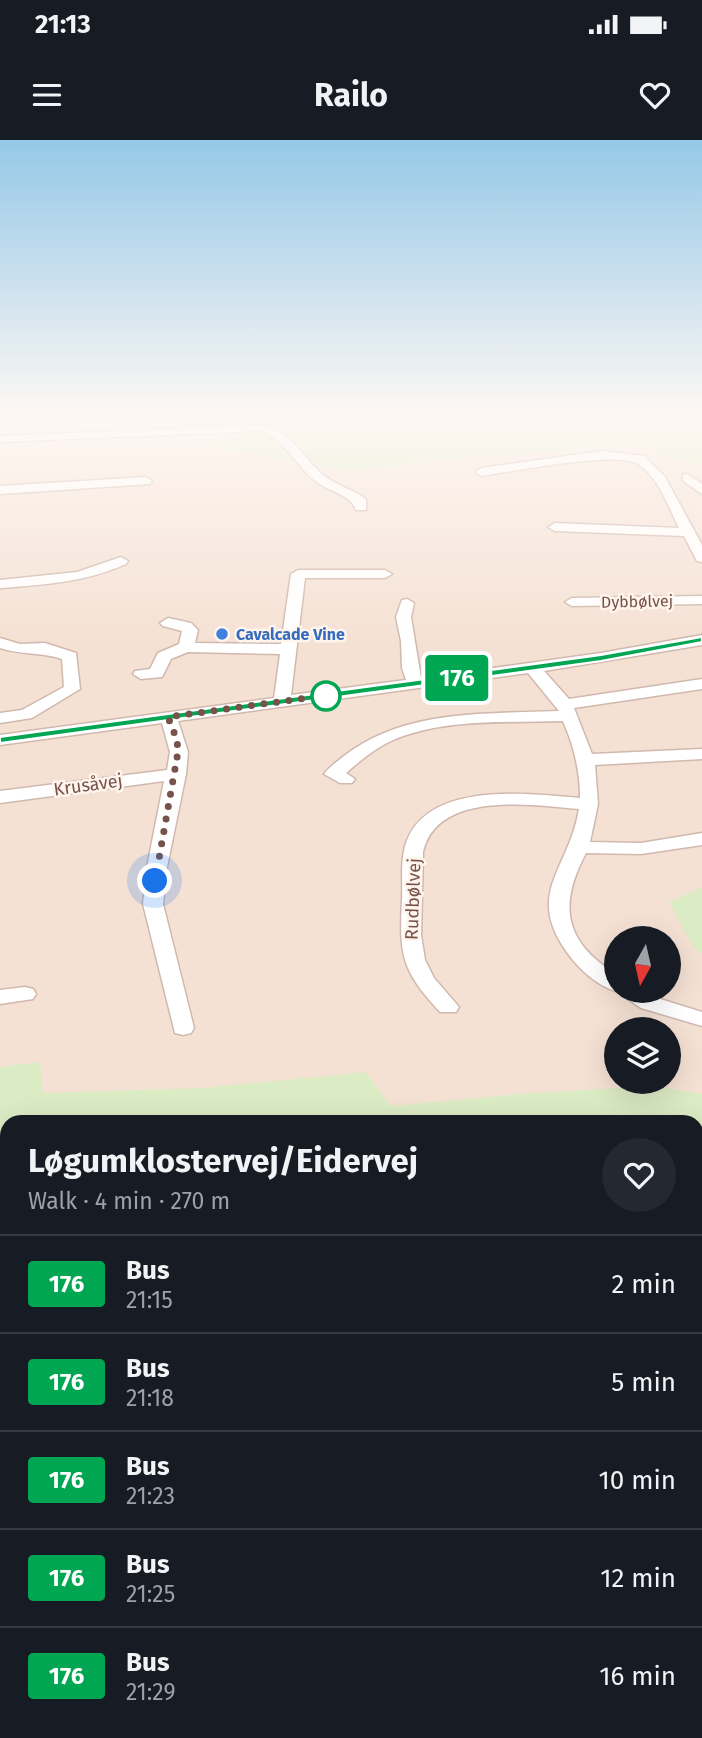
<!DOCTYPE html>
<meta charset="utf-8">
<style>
body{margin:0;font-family:"Fira Sans",sans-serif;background:#242831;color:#f1f3f6;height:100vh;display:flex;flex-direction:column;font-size:26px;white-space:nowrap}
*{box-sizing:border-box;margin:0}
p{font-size:23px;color:#9ea1a6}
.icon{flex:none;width:38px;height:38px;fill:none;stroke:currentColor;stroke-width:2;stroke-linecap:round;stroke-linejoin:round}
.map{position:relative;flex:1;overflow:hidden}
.side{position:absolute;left:0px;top:975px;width:704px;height:625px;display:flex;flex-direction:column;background:#171b24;border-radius:21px 21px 0 0;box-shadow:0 7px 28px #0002}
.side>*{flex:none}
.badge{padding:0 14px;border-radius:5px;font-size:24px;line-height:46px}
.needle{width:46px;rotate:188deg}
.buttons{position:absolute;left:604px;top:786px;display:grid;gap:14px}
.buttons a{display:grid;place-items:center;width:77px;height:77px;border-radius:50%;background:#171b24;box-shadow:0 7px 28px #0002;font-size:35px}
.you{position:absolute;width:35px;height:35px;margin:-18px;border:5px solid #fff;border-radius:50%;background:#1a73e8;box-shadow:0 0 0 10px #1a73e833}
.map>.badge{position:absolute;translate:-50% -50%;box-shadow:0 0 0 4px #fff}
.round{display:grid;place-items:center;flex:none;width:74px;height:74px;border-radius:37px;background:#242831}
.head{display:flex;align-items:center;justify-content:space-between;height:119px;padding:0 28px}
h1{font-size:33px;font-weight:700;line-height:52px}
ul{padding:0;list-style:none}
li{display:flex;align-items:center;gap:21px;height:98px;padding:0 28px;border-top:2px solid #363941}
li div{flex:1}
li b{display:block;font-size:26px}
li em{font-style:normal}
li .badge{min-width:77px;font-weight:700;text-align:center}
.status{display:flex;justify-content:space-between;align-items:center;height:49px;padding:0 35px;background:#171b24;direction:ltr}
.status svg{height:19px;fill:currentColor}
header{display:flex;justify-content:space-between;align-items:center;height:91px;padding:0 28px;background:#171b24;font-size:32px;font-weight:700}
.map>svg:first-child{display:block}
.residential{fill:#f5e1d4;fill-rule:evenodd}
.green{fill:#dbebc4}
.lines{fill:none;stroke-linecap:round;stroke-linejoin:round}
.minor-casing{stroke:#d1b8ae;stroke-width:3}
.minor{fill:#fff;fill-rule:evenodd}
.line{fill:#00a651;stroke:#fff;stroke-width:2}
.walk{stroke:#77524a;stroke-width:7;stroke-dasharray:0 12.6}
.shop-dot{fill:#3f7fe0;stroke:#fff5ed;stroke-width:2.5}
.stop-dot{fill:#fff;stroke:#00a651;stroke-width:3.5}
.labels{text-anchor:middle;stroke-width:5;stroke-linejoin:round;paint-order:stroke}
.far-street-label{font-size:16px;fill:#77524a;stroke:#fff5ed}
.far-shop-label{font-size:16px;font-weight:bold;fill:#366cbe;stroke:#fff5ed;text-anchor:start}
.street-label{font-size:18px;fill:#77524a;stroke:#fff5ed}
</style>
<div class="status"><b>21:13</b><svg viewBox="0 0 49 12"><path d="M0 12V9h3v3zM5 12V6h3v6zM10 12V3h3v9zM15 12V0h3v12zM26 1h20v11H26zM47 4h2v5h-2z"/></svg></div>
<header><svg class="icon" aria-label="menu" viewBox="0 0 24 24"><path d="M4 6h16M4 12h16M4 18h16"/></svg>Railo<svg class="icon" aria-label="heart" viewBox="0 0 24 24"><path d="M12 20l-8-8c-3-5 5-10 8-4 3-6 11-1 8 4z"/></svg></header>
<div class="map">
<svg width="702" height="1598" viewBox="0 0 702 1598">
<rect width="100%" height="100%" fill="#fdf0e6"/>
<path class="residential" d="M 0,276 L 702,276 L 702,1598 L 0,1598 ZM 616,798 L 668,798 L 668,850 L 616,850 ZM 616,889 L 668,889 L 668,942 L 616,942 ZM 7,982 L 696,982 L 696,1592 L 7,1592 Z"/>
<path class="green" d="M 23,276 L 108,276 L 120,280 L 124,287 L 108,290 L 89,281 L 0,287 L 0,281 Z
M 295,276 L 702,276 L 702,325 L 661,317 L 644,303 L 632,302 L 514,316 L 494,314 L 350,331 L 227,310 L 208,304 L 253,295 L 251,291 L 292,293 L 310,285 Z
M 702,747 L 702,814 L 694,808 L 669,762 Z
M 40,922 L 43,953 L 202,948 L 366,932 L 390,966 L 531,953 L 657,946 L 702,954 L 702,1598 L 0,1598 L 0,1536 L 7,1535 L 7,1592 L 696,1592 L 696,982 L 85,982 L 78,975 L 47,982 L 7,982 L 7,1019 L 0,1019 L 0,927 Z"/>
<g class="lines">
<defs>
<path id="minor" d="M 263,285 C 291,292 302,316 322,334 C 335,345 352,349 366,359 L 366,370 L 356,370 C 351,355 331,352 318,343 C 297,328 287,302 262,291 L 0,302 L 0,296 Z
M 601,311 L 644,316 L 665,337 L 702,405 L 702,422 L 697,421 L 684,396 L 555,391 L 548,387 L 555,383 L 679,388 C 668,366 659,338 638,324 C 617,310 510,332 481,336 L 475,332 L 481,328 Z
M 687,334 L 702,344 L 702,354 L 683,341 L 683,335 Z
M 146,337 L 152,341 L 150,344 L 0,354 L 0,346 Z
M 121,417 L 128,421 L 126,424 C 86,442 44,445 0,448 L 0,440 L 77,432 Z
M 298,430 L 385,430 L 392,434 L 385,438 L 305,438 L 291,555 L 406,540 L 402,528 L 401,501 L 396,477 L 402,460 L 407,459 L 414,463 L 411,477 L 421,538 L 601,513 L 702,495 L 702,505 L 544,531 L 569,559 L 702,539 L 702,549 L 574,568 L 592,614 L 702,609 L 702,619 L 595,625 L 598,664 L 590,702 L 641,703 L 702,693 L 702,705 L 641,714 L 586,713 C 558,765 564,802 616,834 L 616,850 L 644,850 L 657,858 L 702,872 L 702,886 L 641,868 L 616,851 C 598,846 580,830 569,815 C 523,754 569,730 579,669 C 533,665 437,650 423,712 L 421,795 L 425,820 L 434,838 L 459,867 L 456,872 L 440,872 C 402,831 399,816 402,761 C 403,742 400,721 406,703 C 428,640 529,654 580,658 C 580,631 574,606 563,581 C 507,583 443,578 391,601 C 374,609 360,621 346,633 L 355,639 L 352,643 L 340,643 L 324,634 C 329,627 337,622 344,616 C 405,569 485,574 559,571 L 528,533 L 178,581 L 188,612 L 186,634 L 167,727 L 163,764 L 194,888 L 191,893 L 183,895 L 175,893 L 143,764 L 147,727 L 164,641 L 0,663 L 0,651 L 167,630 L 170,612 L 162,583 L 0,605 L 0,595 L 274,558 L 280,514 L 188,512 L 171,519 L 162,537 L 141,539 L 133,534 L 135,531 L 150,529 L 158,513 L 179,504 L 182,491 L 163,486 L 160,483 L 168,478 L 191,483 L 198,490 L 195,503 L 281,504 L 291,434 Z
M 702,456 L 702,464 L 572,466 L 565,462 L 572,458 Z
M 0,498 L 20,504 L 45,503 L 76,513 L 80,549 L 32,578 L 0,583 L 0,573 L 22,570 L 64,547 L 62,519 C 41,512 21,515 0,508 Z
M 25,847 L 33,849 L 36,854 L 33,859 L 0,864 L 0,850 Z
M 0,1310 L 7,1311 L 7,1337 L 0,1336 Z"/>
</defs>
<use href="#minor" class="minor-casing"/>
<use href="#minor" class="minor"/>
</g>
<linearGradient id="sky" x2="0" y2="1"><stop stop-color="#95c8e7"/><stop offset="0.55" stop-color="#fef8f4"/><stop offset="1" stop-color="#fef8f4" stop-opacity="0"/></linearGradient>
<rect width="702" height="500" fill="url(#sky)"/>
<path class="line" d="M 702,497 L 702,502 L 601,521 L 0,603 L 0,597 L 601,515 Z"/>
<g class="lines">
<path class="walk" d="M 155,741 L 178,612 L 177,600 L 168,577 L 336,554 L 326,556"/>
</g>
<circle class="shop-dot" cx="222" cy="494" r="7"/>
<circle class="stop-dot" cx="326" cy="556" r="14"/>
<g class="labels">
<g class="far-street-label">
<text transform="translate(637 461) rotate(-1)" y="6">Dybbølvej</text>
</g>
<g class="far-shop-label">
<text x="236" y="500">Cavalcade Vine</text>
</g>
<g class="street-label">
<text transform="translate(88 645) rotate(-8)" y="6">Krusåvej</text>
<text transform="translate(413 759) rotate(-88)" y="6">Rudbølvej</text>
</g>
</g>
</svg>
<div class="buttons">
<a><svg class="needle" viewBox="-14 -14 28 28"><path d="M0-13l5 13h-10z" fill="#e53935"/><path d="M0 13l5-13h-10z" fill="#9ea1a6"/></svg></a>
<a><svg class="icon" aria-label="layers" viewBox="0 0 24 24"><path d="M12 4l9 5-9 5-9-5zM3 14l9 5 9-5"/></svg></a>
</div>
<div class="you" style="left:155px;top:741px"></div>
<b class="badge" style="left:457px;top:538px;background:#00a651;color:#fff">176</b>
<section class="side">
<div class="head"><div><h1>Løgumklostervej/Eidervej</h1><p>Walk · 4 min · 270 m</p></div><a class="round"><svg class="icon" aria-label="heart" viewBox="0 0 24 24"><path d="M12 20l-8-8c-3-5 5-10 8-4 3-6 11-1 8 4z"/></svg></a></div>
<ul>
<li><span class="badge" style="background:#00a651;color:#fff">176</span><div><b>Bus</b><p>21:15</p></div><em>2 min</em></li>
<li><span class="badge" style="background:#00a651;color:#fff">176</span><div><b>Bus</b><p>21:18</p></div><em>5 min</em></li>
<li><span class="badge" style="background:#00a651;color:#fff">176</span><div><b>Bus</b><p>21:23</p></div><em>10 min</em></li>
<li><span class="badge" style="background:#00a651;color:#fff">176</span><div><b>Bus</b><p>21:25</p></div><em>12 min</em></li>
<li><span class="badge" style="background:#00a651;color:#fff">176</span><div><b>Bus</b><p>21:29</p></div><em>16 min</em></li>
</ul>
</section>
</div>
